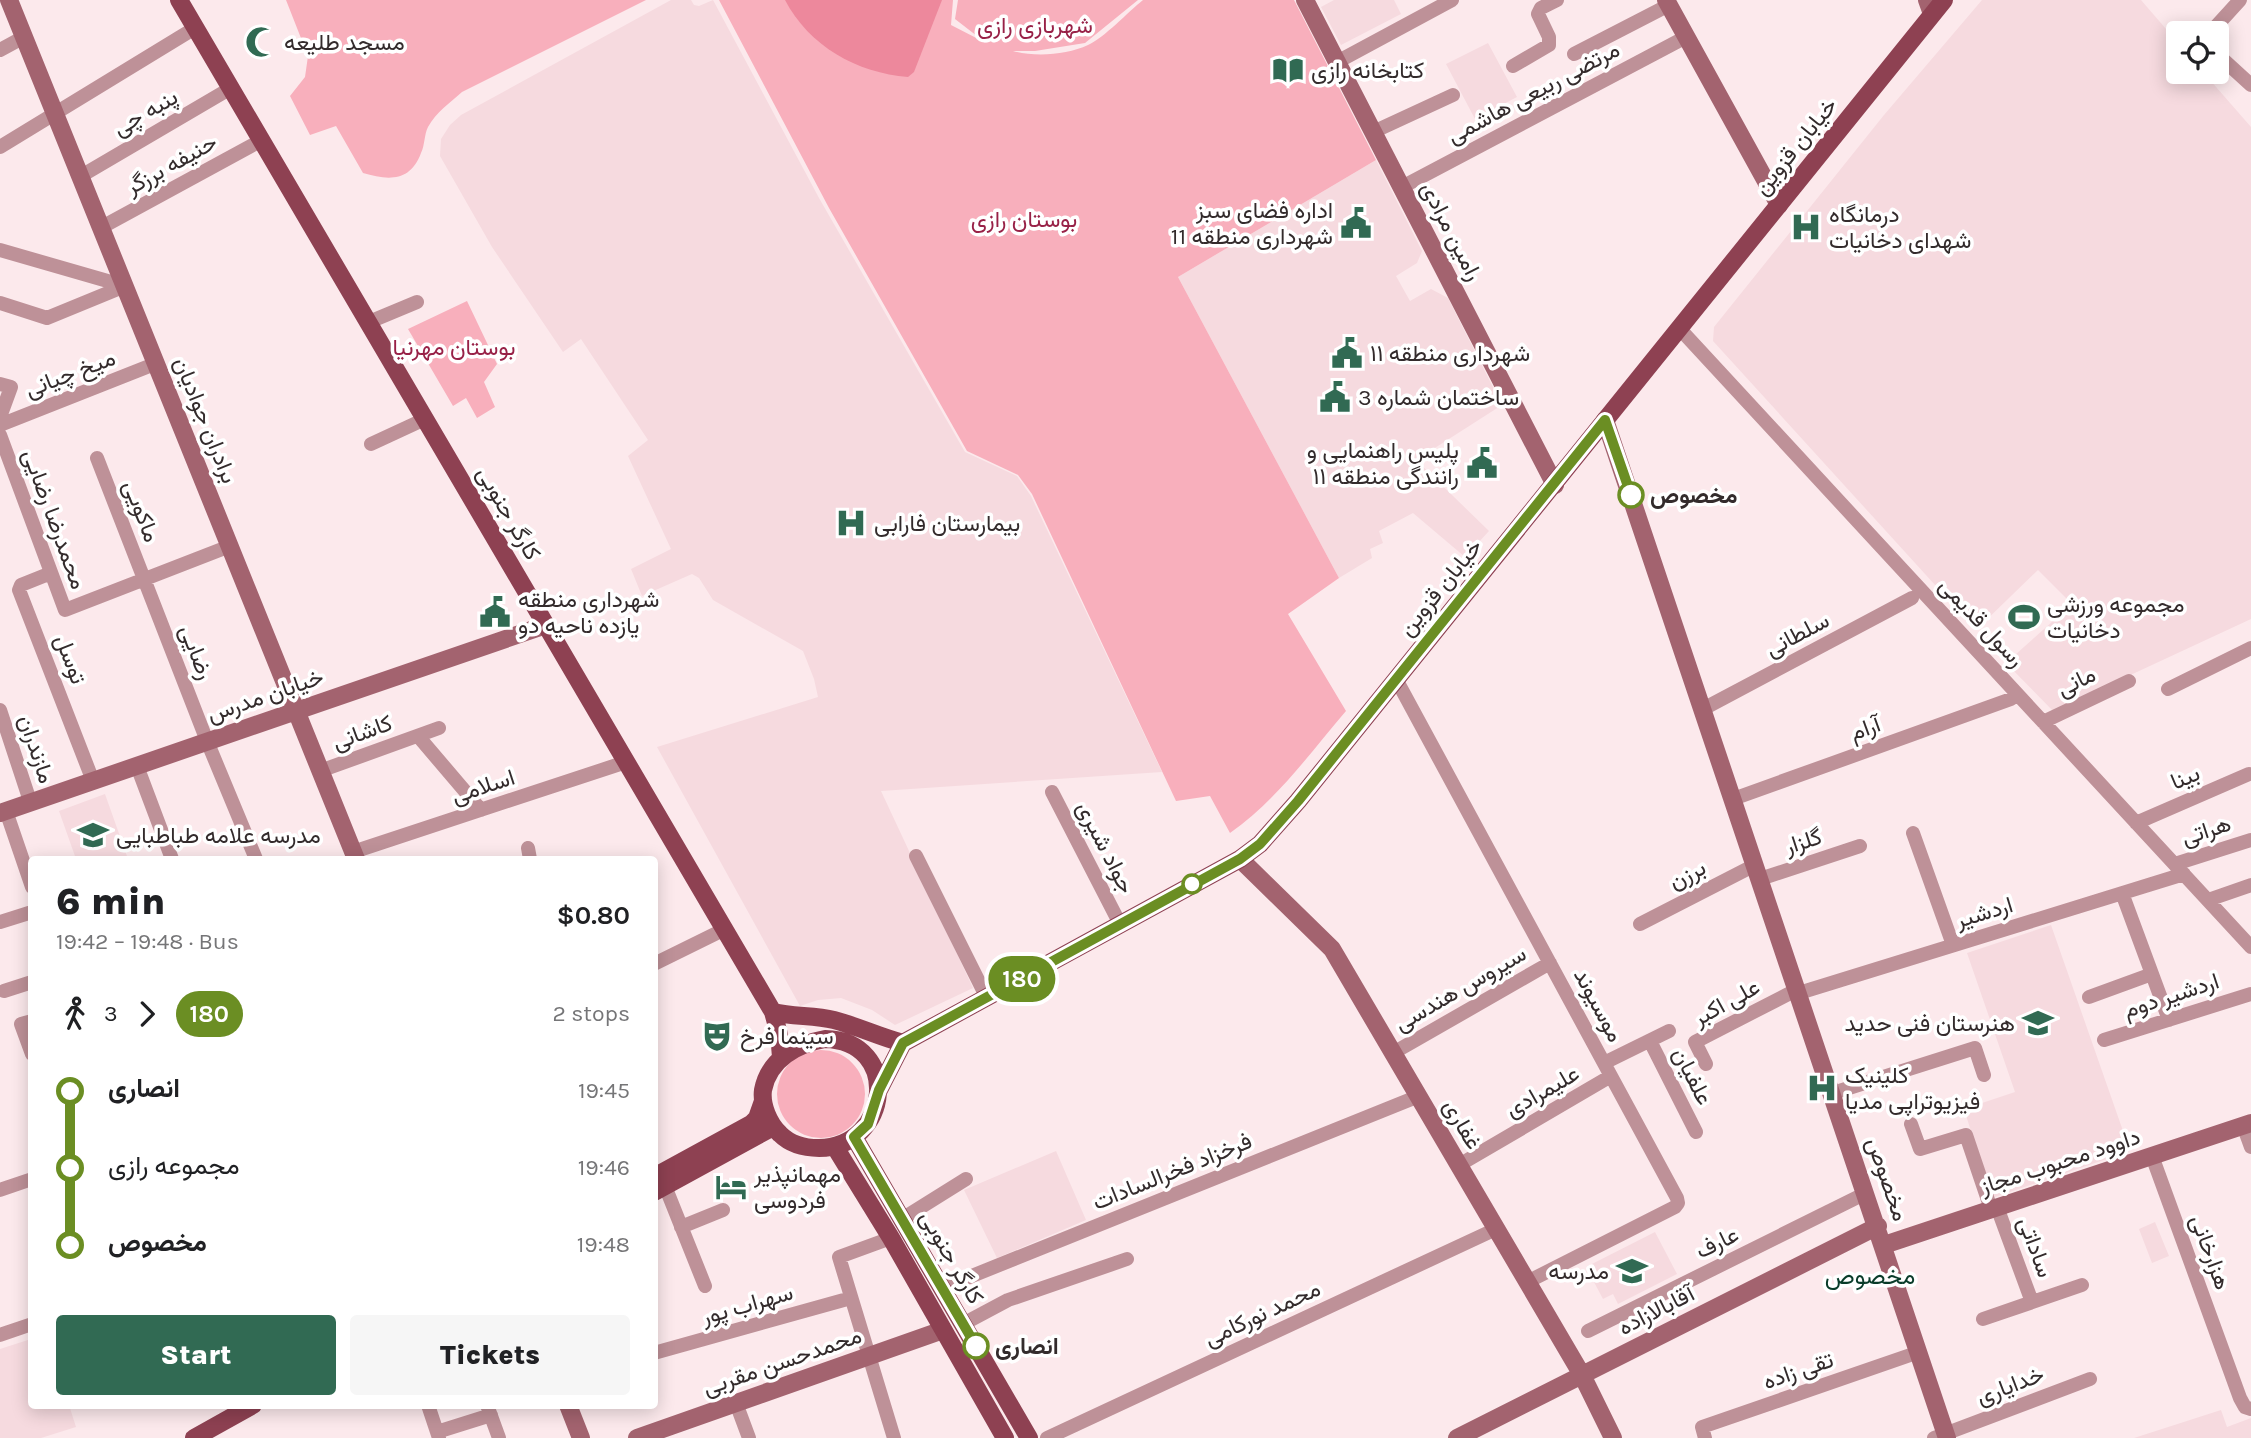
<!DOCTYPE html>
<meta charset="utf-8">
<style>
body{margin:0;font-family:Karla,Vazirmatn,sans-serif;background:#f6f6f6;color:#202124;height:100vh;display:flex;flex-direction:column;font-size:26px;white-space:nowrap}
*{box-sizing:border-box;margin:0}
p{font-size:23px;color:#757577}
.icon{flex:none;width:38px;height:38px;fill:none;stroke:currentColor;stroke-width:2;stroke-linecap:round;stroke-linejoin:round}
.map{position:relative;flex:1;overflow:hidden}
.panel{position:absolute;left:28px;top:856px;width:630px;height:553px;display:flex;flex-direction:column;background:#fff;border-radius:7px;box-shadow:0 4px 18px #0003}
.panel>*{flex:none}
.badge{padding:0 14px;border-radius:23px;font-size:24px;line-height:46px}
.controls{position:absolute;left:2166px;top:21px;display:grid;gap:14px}
.controls a{display:grid;place-items:center;width:63px;height:63px;border-radius:7px;background:#fff;box-shadow:0 4px 18px #0003;font-size:35px}
.map>.badge{position:absolute;translate:-50% -50%;box-shadow:0 0 0 4px #fff}
.legs{display:flex;align-items:center;gap:10px;height:77px;padding:0 28px;font-size:23px}
.legs p{margin-inline-start:auto}
.head{display:flex;align-items:center;justify-content:space-between;height:119px;padding:0 28px}
h1{font-size:38px;font-weight:800;line-height:52px}
.button{display:flex;gap:14px;margin-top:auto;padding:14px 28px}
.button a{flex:1;height:80px;border-radius:7px;background:#316a53;color:#fff;font-size:28px;font-weight:800;line-height:80px;text-align:center}
.button a+a{background:#f6f6f6;color:#202124}
ul{padding:0 28px;list-style:none}
li{display:flex;align-items:center;gap:24px;height:77px;font-size:26px}
li i{display:grid;place-items:center;width:10px;height:100%;margin:0 9px;background:currentColor}
li i::after{content:'';width:18px;height:18px;margin:-9px;border:5px solid;border-radius:50%;background:#fff}
li p{margin-inline-start:auto}
li:first-child i{background:linear-gradient(#0000 50%,currentColor 0)}
li:last-child i{background:linear-gradient(currentColor 50%,#0000 0)}
.map>svg:first-child{display:block}
.built{fill:#f6dadf}
.green{fill:#f8afbc}
.water{fill:#ed889c}
.lines{fill:none;stroke-linecap:round;stroke-linejoin:round}
.street{stroke:#be9198;stroke-width:14}
.secondary{stroke:#a3636f;stroke-width:18}
.primary{stroke:#8e4152;stroke-width:18}
.line-1-casing{stroke:#fff;stroke-width:16}
.line-1{stroke:#6b8e23;stroke-width:10}
.stop-1-dot{fill:#fff;stroke:#6b8e23;stroke-width:3.5}
.labels{text-anchor:middle;stroke-width:7;stroke-linejoin:round;paint-order:stroke}
.park-label{font-size:23px;fill:#982147;stroke:#fff}
.poi-label{font-size:23px;fill:#332b2c;stroke:#fff;text-anchor:start}
.street-label{font-size:23px;fill:#332b2c;stroke:#fff}
.stop-label{font-size:23px;font-weight:bold;fill:#332b2c;stroke:#fff;text-anchor:start}
.neighbourhood-label{font-size:24px;fill:#093b29;stroke:#fff}
</style>
<div class="map">
<svg width="2251" height="1438" viewBox="0 0 2251 1438">
<rect width="100%" height="100%" fill="#fce9ec"/>
<path class="built" d="M 671,0 L 691,0 L 694,5 L 699,6 L 713,0 L 819,198 L 965,452 L 1017,476 L 1031,496 L 1162,772 L 881,791 L 973,988 L 895,1025 L 872,1010 L 841,998 L 818,1000 L 800,1006 L 657,747 L 818,697 L 814,679 L 803,651 L 713,600 L 699,578 L 692,574 L 642,596 L 631,569 L 671,549 L 628,456 L 648,440 L 581,339 L 563,352 L 492,247 L 440,156 L 441,139 L 450,125 L 461,115 Z
M 1334,0 L 1394,0 L 1401,14 L 1341,45 L 1321,7 Z
M 1982,0 L 2141,0 L 2179,44 L 2179,72 L 2203,72 L 2251,127 L 2251,619 L 2053,711 L 2006,663 L 2072,604 L 2038,570 L 1976,630 L 1713,341 L 1714,327 L 1884,115 Z
M 1488,43 L 1517,97 L 1475,119 L 1446,64 Z
M 1376,160 L 1422,251 L 1417,263 L 1396,276 L 1410,301 L 1431,289 L 1448,298 L 1502,405 L 1416,460 L 1489,531 L 1465,557 L 1413,513 L 1379,531 L 1383,543 L 1370,549 L 1372,558 L 1339,578 L 1178,277 Z
M 105,794 L 128,859 L 76,859 L 59,811 Z
M 2051,925 L 2130,1151 L 1992,1198 L 1964,1109 L 2015,1092 L 1967,953 Z
M 1056,1151 L 1086,1220 L 997,1258 L 964,1190 Z
M 2155,1222 L 2169,1256 L 2152,1263 L 2139,1229 Z
M 1655,1232 L 1677,1274 L 1618,1304 L 1613,1294 L 1603,1299 L 1586,1267 Z
M 31,1339 L 32,1405 L 69,1405 L 76,1427 L 41,1438 L 0,1438 L 0,1349 Z
M 2221,1410 L 2227,1427 L 2251,1418 L 2251,1438 L 2134,1438 Z"/>
<path class="green" d="M 286,0 L 646,0 L 462,92 C 450,103 436,112 428,127 C 424,135 425,145 421,153 C 410,183 387,180 363,173 L 336,126 L 310,135 L 290,96 L 305,77 L 308,56 Z
M 719,0 L 953,0 L 951,25 L 986,43 L 955,19 L 958,0 L 1138,0 L 1085,43 L 1035,51 L 1013,51 C 1035,57 1067,55 1088,45 C 1104,38 1128,12 1143,0 L 1294,0 L 1376,160 L 1178,277 L 1339,578 L 1288,614 L 1346,711 C 1310,753 1276,801 1230,833 L 1210,796 L 1176,801 L 1032,494 L 1018,475 L 967,451 L 829,208 Z
M 467,301 L 497,364 L 484,382 L 495,407 L 477,418 L 466,398 L 453,406 L 408,329 Z
M777 1094a44 44 0 1 1 88 0a44 44 0 1 1-88 0Z"/>
<path class="water" d="M 785,0 L 942,0 L 914,72 L 908,77 C 857,73 809,46 785,0 Z"/>
<g class="lines">
<path class="street" d="M 2210,33 L 2240,0
M 0,50 L 24,37
M 1574,54 L 1669,5
M 2217,54 L 2251,85
M 1337,62 L 1452,0
M 1513,66 L 1549,45 L 1549,37 L 1538,14 L 1541,8 L 1557,0
M 1373,132 L 1453,95
M 0,147 L 195,28
M 81,176 L 231,88
M 1402,187 L 1686,37
M 102,227 L 262,140
M 0,250 L 125,286
M 0,303 L 47,318 L 125,286
M 369,322 L 417,302
M 1679,328 L 2251,947
M 0,384 L 11,387 L 0,417
M 0,425 L 157,363
M 0,435 L 65,610 L 230,546
M 371,444 L 425,419
M 97,458 L 207,741 L 256,859
M 51,573 L 21,585 L 19,590 L 93,781
M 1396,679 L 1677,1198 L 1678,1203 L 1675,1207 L 1527,1282
M 2168,689 L 2251,648
M 1703,709 L 1912,598
M 0,710 L 30,801
M 2043,722 L 2129,681
M 418,736 L 481,810
M 137,766 L 172,859
M 320,771 L 439,728
M 1052,792 L 1120,924
M 1733,799 L 2011,699
M 6,811 L 32,887
M 2136,823 L 2249,774
M 1913,833 L 1953,945
M 528,848 L 530,859
M 353,852 L 626,762
M 916,856 L 987,998
M 2175,864 L 2251,840
M 1760,879 L 1860,846
M 2122,893 L 2169,1020
M 2208,900 L 2251,885
M 0,922 L 32,912
M 1640,924 L 1755,865
M 654,964 L 723,930
M 4,991 L 32,982
M 1799,993 L 2184,874
M 2089,997 L 2152,974
M 32,1021 L 21,1024 L 32,1054
M 2104,1040 L 2251,994
M 1650,1041 L 1696,1132
M 1393,1053 L 1550,963
M 1604,1063 L 1669,1031
M 1706,1064 L 1695,1042 L 1798,989
M 1833,1093 L 1975,1048 L 1984,1075
M 1911,1124 L 1920,1149 L 1966,1135 L 1991,1209
M 2243,1125 L 2251,1147
M 2152,1156 L 2240,1398 L 2245,1407 L 2251,1409
M 1459,1165 L 1611,1076
M 665,1186 L 705,1286
M 0,1190 L 32,1179
M 1997,1207 L 2032,1302
M 902,1219 L 966,1179
M 681,1227 L 723,1210
M 891,1238 L 839,1257 L 894,1438
M 942,1288 L 1419,1096
M 1983,1319 L 2082,1285
M 963,1324 L 1008,1300 L 1127,1259
M 1588,1331 L 1866,1193
M 0,1335 L 32,1324
M 654,1353 L 851,1298
M 736,1403 L 749,1438
M 428,1405 L 439,1438
M 487,1405 L 499,1438
M 437,1432 L 491,1415
M 1047,1438 L 1496,1229
M 1705,1438 L 1702,1427 L 1919,1352
M 1934,1438 L 2090,1379"/>
<path class="secondary" d="M 9,0 L 356,859
M 1305,0 L 1555,485
M 1666,0 L 1779,205
M 1927,0 L 1932,14
M 1605,420 L 1947,1438
M 0,813 L 546,625
M 1240,859 L 1332,949 L 1582,1375 L 1613,1438
M 1884,1245 L 2251,1123
M 568,1405 L 581,1438
M 637,1438 L 943,1330
M 1457,1438 L 1878,1226"/>
<path class="primary" d="M 179,0 L 773,1012 L 779,1034 L 781,1057
M 773,1012 C 793,1017 814,1015 834,1020 C 857,1026 880,1037 903,1043
M 825,1039 C 902,1041 891,1147 819,1148 C 804,1148 790,1144 780,1134 C 769,1124 761,1105 763,1090 C 769,1059 797,1044 825,1039 Z
M 879,1090 L 903,1043 L 1240,859 L 1260,844 L 1298,801 L 1944,0
M 854,1137 L 1029,1438
M 835,1147 L 891,1238 L 1005,1438
M 654,1177 L 751,1124 L 757,1118 L 763,1101
M 654,1192 L 773,1127
M 194,1438 L 253,1405"/>
</g>
<g class="lines">
<defs>
<path id="line-1" d="M 976,1346 L 854,1137 L 868,1124 L 879,1090 L 903,1043 L 1240,859 L 1260,844 L 1298,801 L 1605,420 L 1631,495"/>
</defs>
<use href="#line-1" class="line-1-casing"/>
<use href="#line-1" class="line-1"/>
</g>
<defs>
<symbol id="mosque-bare" viewBox="-9 -9 18 18"><path d="M3.5-4.9A6 6 0 1 0 3.5 4.9A5 5 0 1 1 3.5-4.9Z" fill="#316a53" stroke="#fff" stroke-width="2.5" paint-order="stroke"/></symbol>
<symbol id="library-bare" viewBox="-9 -9 18 18"><path d="M-6-4Q-3-5.5-.7-3.5V5Q-3 3-6 4ZM6-4Q3-5.5 .7-3.5V5Q3 3 6 4Z" fill="#316a53" stroke="#fff" stroke-width="2.5" paint-order="stroke"/></symbol>
<symbol id="civic-bare" viewBox="-9 -9 18 18"><path d="M-.6-6.5H3V-4.5H.6V-3L4-1V1h2V6H-6V1h2V-1L-.6-3ZM-1.2 2.5V6h2.4V2.5Z" fill="#316a53" stroke="#fff" stroke-width="2.5" paint-order="stroke"/></symbol>
<symbol id="hospital-bare" viewBox="-9 -9 18 18"><path d="M-5-5h3v3.5h4V-5h3V5h-3V1.5h-4V5h-3Z" fill="#316a53" stroke="#fff" stroke-width="2.5" paint-order="stroke"/></symbol>
<symbol id="stadium-bare" viewBox="-9 -9 18 18"><path d="M0-5a6.5 5 0 1 0 0 10a6.5 5 0 1 0 0-10ZM-3.5-1.8h7v3.6h-7Z" fill="#316a53" stroke="#fff" stroke-width="2.5" paint-order="stroke"/></symbol>
<symbol id="school-bare" viewBox="-9 -9 18 18"><path d="M0-5L7-2L0 1L-7-2ZM-4 1L0 2.5L4 1V4Q0 6-4 4Z" fill="#316a53" stroke="#fff" stroke-width="2.5" paint-order="stroke"/></symbol>
<symbol id="theatre-bare" viewBox="-9 -9 18 18"><path d="M-5-5.5Q0-4 5-5.5V0Q5 5 0 6Q-5 5-5 0ZM-3.3-2.5H-1v1.5H-3.3ZM1-2.5H3.3v1.5H1ZM-2.8 1Q0 5.5 2.8 1Z" fill="#316a53" stroke="#fff" stroke-width="2.5" paint-order="stroke"/></symbol>
<symbol id="hotel-bare" viewBox="-9 -9 18 18"><path d="M-6-4.5h1.5V1H6V5H4.5V3h-9V5H-6ZM-4 0a1.8 1.8 0 1 1 3.6 0ZM.5 0V-2.5h3Q6-2.5 6 0Z" fill="#316a53" stroke="#fff" stroke-width="2.5" paint-order="stroke"/></symbol>
</defs>
<g fill-rule="evenodd">
<use href="#mosque-bare" x="239" y="20" width="44" height="44"/>
<use href="#library-bare" x="1266" y="48" width="44" height="44"/>
<use href="#civic-bare" x="1334" y="201" width="44" height="44"/>
<use href="#hospital-bare" x="1784" y="205" width="44" height="44"/>
<use href="#civic-bare" x="1325" y="331" width="44" height="44"/>
<use href="#civic-bare" x="1313" y="375" width="44" height="44"/>
<use href="#civic-bare" x="1460" y="441" width="44" height="44"/>
<use href="#hospital-bare" x="829" y="501" width="44" height="44"/>
<use href="#civic-bare" x="473" y="590" width="44" height="44"/>
<use href="#stadium-bare" x="2002" y="595" width="44" height="44"/>
<use href="#school-bare" x="71" y="813" width="44" height="44"/>
<use href="#school-bare" x="2016" y="1001" width="44" height="44"/>
<use href="#theatre-bare" x="695" y="1014" width="44" height="44"/>
<use href="#hospital-bare" x="1800" y="1066" width="44" height="44"/>
<use href="#hotel-bare" x="709" y="1165" width="44" height="44"/>
<use href="#school-bare" x="1610" y="1249" width="44" height="44"/>
</g>
<g class="stop-1-dot">
<circle cx="1631" cy="495" r="12"/>
<circle cx="1192" cy="884" r="9"/>
<circle cx="976" cy="1346" r="12"/>
</g>
<g class="labels">
<g class="park-label">
<text x="1035" y="33">شهربازی رازی</text>
<text x="1024" y="227">بوستان رازی</text>
<text x="454" y="355">بوستان مهرنیا</text>
</g>
<g class="poi-label">
<text x="284" y="50">مسجد طلیعه</text>
<text x="1311" y="78">کتابخانه رازی</text>
<text x="1333" y="218" text-anchor="end">اداره فضای سبز<tspan x="1333" dy="26">شهرداری منطقه 11</tspan></text>
<text x="1829" y="222">درمانگاه<tspan x="1829" dy="26">شهدای دخانیات</tspan></text>
<text x="1370" y="361">شهرداری منطقه ۱۱</text>
<text x="1358" y="405">ساختمان شماره 3</text>
<text x="1459" y="458" text-anchor="end">پلیس راهنمایی و<tspan x="1459" dy="26">رانندگی منطقه ۱۱</tspan></text>
<text x="874" y="531">بیمارستان فارابی</text>
<text x="518" y="607">شهرداری منطقه<tspan x="518" dy="26">یازده ناحیه دو</tspan></text>
<text x="2047" y="612">مجموعه ورزشی<tspan x="2047" dy="26">دخانیات</tspan></text>
<text x="116" y="843">مدرسه علامه طباطبایی</text>
<text x="2015" y="1031" text-anchor="end">هنرستان فنی حدید</text>
<text x="740" y="1044">سینما فرخ</text>
<text x="1845" y="1083">کلینیک<tspan x="1845" dy="26">فیزیوتراپی مدیا</tspan></text>
<text x="754" y="1182">مهمانپذیر<tspan x="754" dy="26">فردوسی</tspan></text>
<text x="1609" y="1279" text-anchor="end">مدرسه</text>
</g>
<g class="street-label">
<text transform="translate(1533 92) rotate(-28)" y="8">مرتضی ربیعی هاشمی</text>
<text transform="translate(145 112) rotate(-30)" y="8">پنبه چی</text>
<text transform="translate(1795 146) rotate(-51)" y="8">خیابان قزوین</text>
<text transform="translate(171 164) rotate(-29)" y="8">حنیفه برزگر</text>
<text transform="translate(1452 231) rotate(63)" y="8">رامین مرادی</text>
<text transform="translate(70 373) rotate(-21)" y="8">میخ چیانی</text>
<text transform="translate(206 420) rotate(68)" y="8">برادران جوادیان</text>
<text transform="translate(142 511) rotate(69)" y="8">ماکویی</text>
<text transform="translate(509 513) rotate(60)" y="8">کارگر جنوبی</text>
<text transform="translate(55 519) rotate(70)" y="8">محمدرضا رضایی</text>
<text transform="translate(1440 587) rotate(-51)" y="8">خیابان قزوین</text>
<text transform="translate(1982 622) rotate(47)" y="8">رسول قدیمی</text>
<text transform="translate(1797 634) rotate(-28)" y="8">سلطانی</text>
<text transform="translate(197 652) rotate(69)" y="8">رضایی</text>
<text transform="translate(71 659) rotate(69)" y="8">توسل</text>
<text transform="translate(2076 681) rotate(-26)" y="8">مانی</text>
<text transform="translate(265 695) rotate(-19)" y="8">خیابان مدرس</text>
<text transform="translate(1865 728) rotate(-20)" y="8">آرام</text>
<text transform="translate(362 732) rotate(-20)" y="8">کاشانی</text>
<text transform="translate(37 749) rotate(72)" y="8">مازندران</text>
<text transform="translate(2185 777) rotate(-23)" y="8">بینا</text>
<text transform="translate(483 786) rotate(-18)" y="8">اسلامی</text>
<text transform="translate(2206 830) rotate(-18)" y="8">هراتی</text>
<text transform="translate(1803 841) rotate(-18)" y="8">گلزار</text>
<text transform="translate(1106 847) rotate(63)" y="8">جواد شیری</text>
<text transform="translate(1687 874) rotate(-27)" y="8">برزن</text>
<text transform="translate(1984 912) rotate(-17)" y="8">اردشیر</text>
<text transform="translate(1460 988) rotate(-30)" y="8">سیروس هندسی</text>
<text transform="translate(2171 995) rotate(-18)" y="8">اردشیر دوم</text>
<text transform="translate(1726 1002) rotate(-29)" y="8">علی اکبر</text>
<text transform="translate(1599 1005) rotate(62)" y="8">موسیوند</text>
<text transform="translate(1693 1076) rotate(63)" y="8">علفیان</text>
<text transform="translate(1542 1091) rotate(-30)" y="8">علیمرادی</text>
<text transform="translate(1463 1124) rotate(60)" y="8">غفاری</text>
<text transform="translate(2060 1161) rotate(-18)" y="8">داوود محبوب مجاز</text>
<text transform="translate(1172 1171) rotate(-22)" y="8">فرخزاد فخرالسادات</text>
<text transform="translate(1888 1179) rotate(71)" y="8">مخصوص</text>
<text transform="translate(1717 1242) rotate(-26)" y="8">عارف</text>
<text transform="translate(2036 1247) rotate(70)" y="8">ساداتی</text>
<text transform="translate(2211 1252) rotate(70)" y="8">هزارخانی</text>
<text transform="translate(952 1257) rotate(60)" y="8">کارگر جنوبی</text>
<text transform="translate(747 1304) rotate(-16)" y="8">سهراب پور</text>
<text transform="translate(1656 1310) rotate(-27)" y="8">آقابالازاده</text>
<text transform="translate(1262 1313) rotate(-25)" y="8">محمد نورکامی</text>
<text transform="translate(782 1361) rotate(-19)" y="8">محمدحسن مقربی</text>
<text transform="translate(1798 1370) rotate(-19)" y="8">تقی زاده</text>
<text transform="translate(2010 1385) rotate(-21)" y="8">خدایاری</text>
</g>
<g class="stop-label">
<text x="1650" y="503">مخصوص</text>
<text x="995" y="1354">انصاری</text>
</g>
<g class="neighbourhood-label">
<text x="1870" y="1284">مخصوص</text>
</g>
</g>
</svg>
<div class="controls">
<a><svg class="icon" aria-label="locate" viewBox="0 0 24 24"><circle cx="12" cy="12" r="6"/><path d="M12 2v4M12 18v4M2 12h4M18 12h4"/></svg></a>
</div>
<b class="badge" style="left:1022px;top:979px;background:#6b8e23;color:#fff">180</b>
<section class="panel">
<div class="head"><div><h1>6 min</h1><p>19:42 – 19:48 · Bus</p></div><b>$0.80</b></div>
<div class="legs"><svg class="icon" aria-label="walk" viewBox="0 0 24 24"><circle cx="13" cy="4" r="2"/><path d="M13 8l-2 6 4 7M11 14l-3 7M7 12l3-4h3l4 4"/></svg>3<svg class="icon" aria-label="forward" viewBox="0 0 24 24"><path d="M9 5l7 7-7 7"/></svg><b class="badge" style="background:#6b8e23;color:#fff">180</b><p>2 stops</p></div>
<ul>
<li><i style="color:#6b8e23"></i><b>انصاری</b><p>19:45</p></li>
<li><i style="color:#6b8e23"></i><span>مجموعه رازی</span><p>19:46</p></li>
<li><i style="color:#6b8e23"></i><b>مخصوص</b><p>19:48</p></li>
</ul>
<div class="button"><a>Start</a><a>Tickets</a></div>
</section>
</div>
